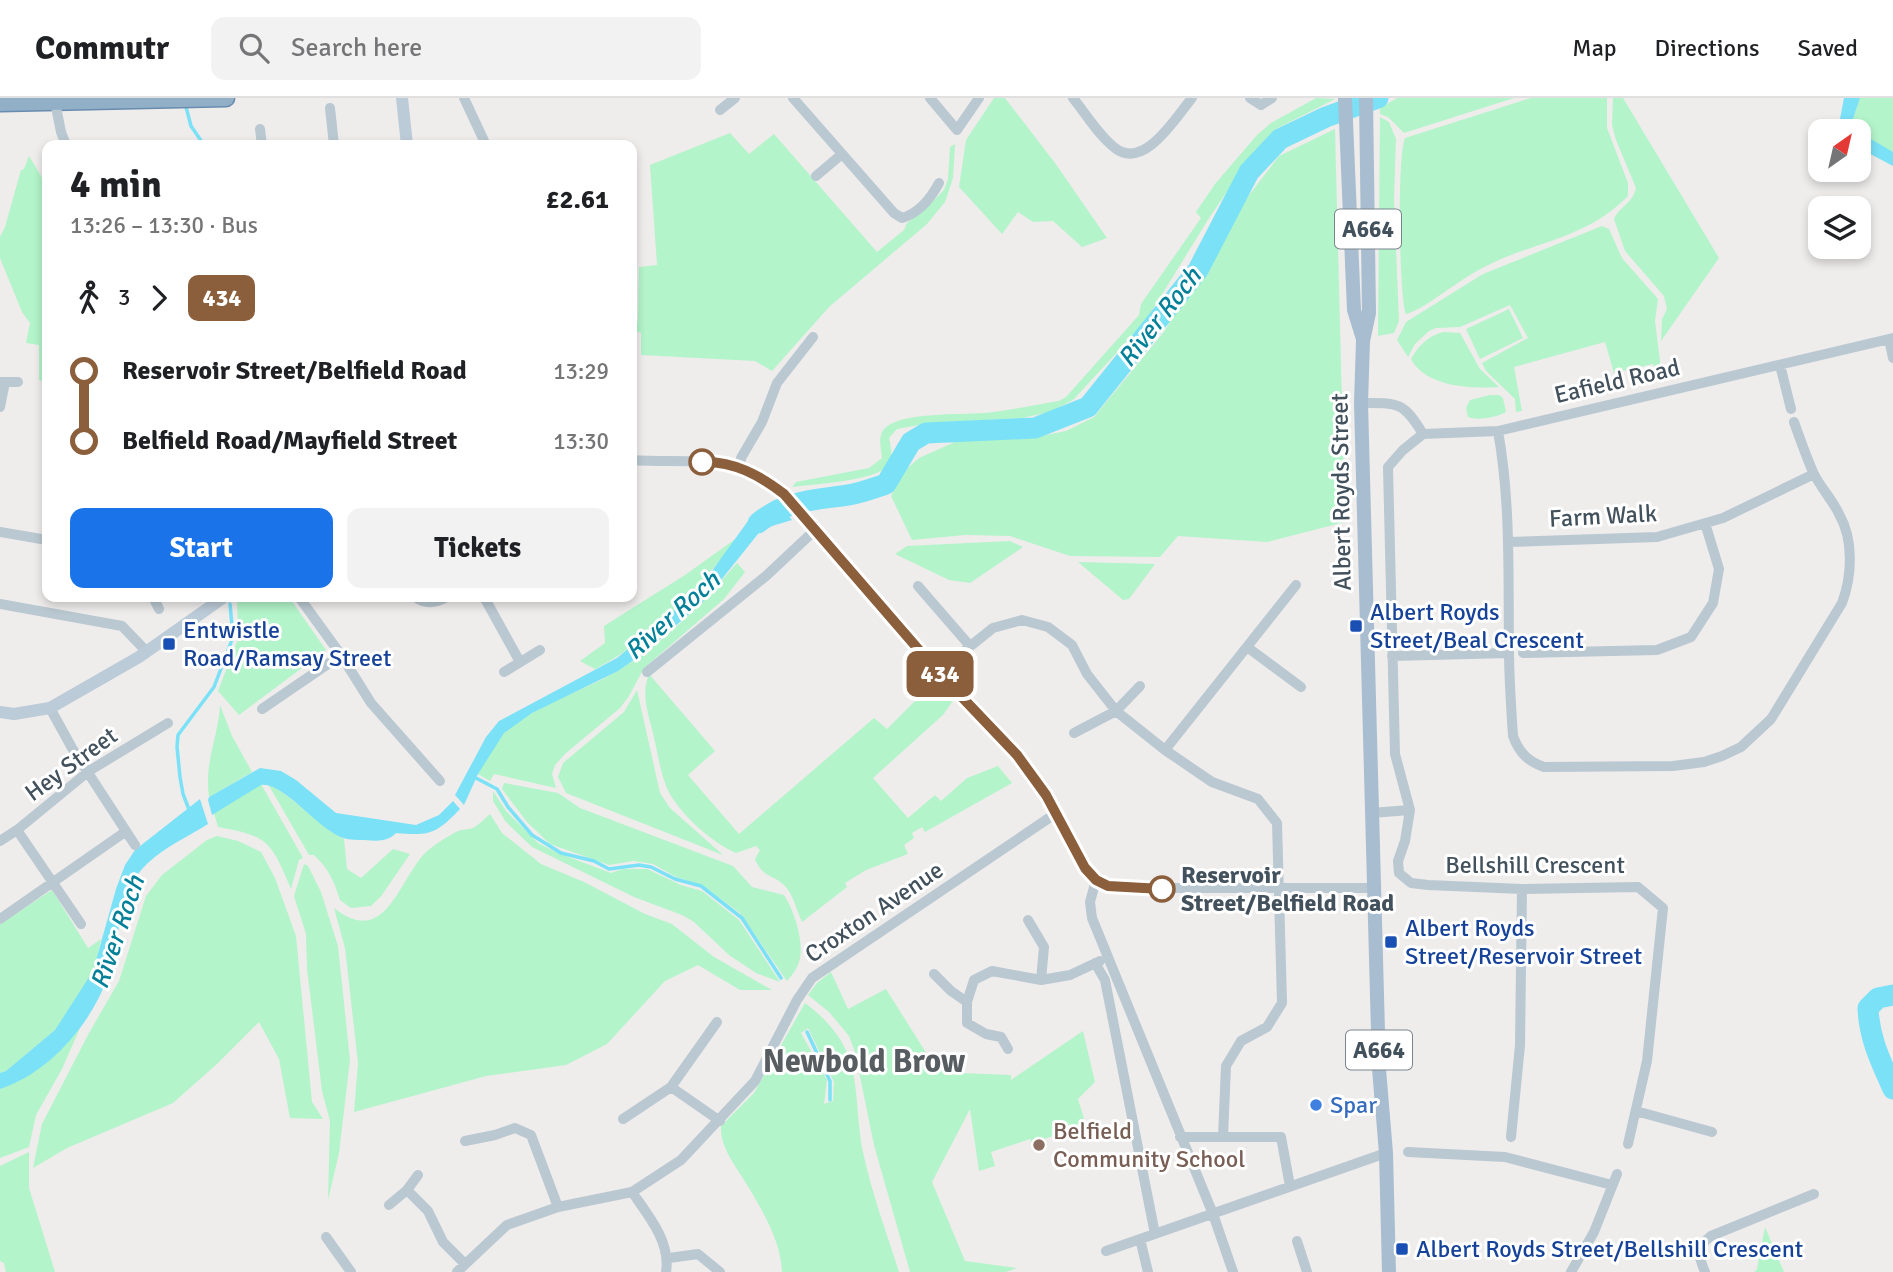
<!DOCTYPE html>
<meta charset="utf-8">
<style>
body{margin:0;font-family:Signika,sans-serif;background:#f2f2f2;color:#202124;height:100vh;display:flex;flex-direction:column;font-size:26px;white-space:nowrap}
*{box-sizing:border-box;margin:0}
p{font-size:23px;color:#757577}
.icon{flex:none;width:38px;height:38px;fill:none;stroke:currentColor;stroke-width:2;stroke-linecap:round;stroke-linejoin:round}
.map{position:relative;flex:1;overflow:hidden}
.side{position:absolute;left:42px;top:42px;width:595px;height:462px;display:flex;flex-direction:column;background:#fff;border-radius:14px;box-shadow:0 4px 10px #0003}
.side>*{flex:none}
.badge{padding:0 14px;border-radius:10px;font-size:24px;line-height:46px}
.needle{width:46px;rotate:34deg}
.buttons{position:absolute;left:1808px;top:21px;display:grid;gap:14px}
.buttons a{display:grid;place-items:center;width:63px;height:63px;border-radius:14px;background:#fff;box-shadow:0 4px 10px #0003;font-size:35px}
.map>.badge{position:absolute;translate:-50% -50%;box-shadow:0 0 0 4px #fff}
.legs{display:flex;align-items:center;gap:10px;height:77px;padding:0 28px;font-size:23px}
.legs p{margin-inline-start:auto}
.summary{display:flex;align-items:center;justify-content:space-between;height:119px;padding:0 28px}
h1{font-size:38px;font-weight:800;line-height:52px}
.primary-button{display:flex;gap:14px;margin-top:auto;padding:14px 28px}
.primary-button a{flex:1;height:80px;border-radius:14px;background:#1a73e8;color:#fff;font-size:28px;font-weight:800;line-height:80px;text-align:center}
.primary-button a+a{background:#f2f2f2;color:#202124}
ul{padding:0 28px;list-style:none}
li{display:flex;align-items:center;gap:24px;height:70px;font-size:26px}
li i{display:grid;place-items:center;width:10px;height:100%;margin:0 9px;background:currentColor}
li i::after{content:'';width:18px;height:18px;margin:-9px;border:5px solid;border-radius:50%;background:#fff}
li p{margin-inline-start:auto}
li:first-child i{background:linear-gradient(#0000 50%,currentColor 0)}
li:last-child i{background:linear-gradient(currentColor 50%,#0000 0)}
header{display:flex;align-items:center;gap:42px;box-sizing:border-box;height:98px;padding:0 35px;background:#fff;border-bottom:2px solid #e0e0e0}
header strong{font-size:33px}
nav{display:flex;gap:38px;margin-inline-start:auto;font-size:24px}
.search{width:490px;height:63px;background:#f2f2f2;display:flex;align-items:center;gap:18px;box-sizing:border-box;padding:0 24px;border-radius:14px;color:#757577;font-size:26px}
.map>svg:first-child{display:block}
.green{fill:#b3f4ca;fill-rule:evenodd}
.water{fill:#7be1f6}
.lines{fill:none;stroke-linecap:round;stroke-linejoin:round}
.stream{stroke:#7be1f6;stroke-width:3.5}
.river{stroke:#7be1f6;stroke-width:21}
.trunk-casing{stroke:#688cae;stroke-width:19}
.minor{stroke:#bac8d1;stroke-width:10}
.secondary{stroke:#bccbd8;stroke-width:12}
.primary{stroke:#a8bdcf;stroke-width:14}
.trunk{stroke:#92afc8;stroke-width:16}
.line-1-casing{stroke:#fff;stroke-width:16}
.line-1{stroke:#8b5e3c;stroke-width:10}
.stop-1-dot{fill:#fff;stroke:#8b5e3c;stroke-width:3.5}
.transit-dot{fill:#1a4fb4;stroke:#fff;stroke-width:2.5}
.shop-dot{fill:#3f7fe0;stroke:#fff;stroke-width:2.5}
.education-dot{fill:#8d6e63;stroke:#fff;stroke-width:2.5}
.labels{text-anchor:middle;stroke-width:6;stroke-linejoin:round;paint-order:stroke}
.shield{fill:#fff;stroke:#7b858d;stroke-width:2}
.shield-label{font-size:23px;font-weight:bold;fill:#42515c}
.street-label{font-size:24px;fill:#42515c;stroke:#fff}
.transit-label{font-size:24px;fill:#164399;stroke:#fff;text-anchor:start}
.stop-label{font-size:24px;font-weight:bold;fill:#42515c;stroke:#fff;text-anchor:start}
.shop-label{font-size:24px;fill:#366cbe;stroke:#fff;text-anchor:start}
.education-label{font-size:24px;fill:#785e54;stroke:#fff;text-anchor:start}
.water-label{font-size:26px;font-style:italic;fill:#038099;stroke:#fff}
.district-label{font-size:32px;font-weight:bold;fill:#585d62;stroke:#fff}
</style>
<header>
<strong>Commutr</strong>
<div class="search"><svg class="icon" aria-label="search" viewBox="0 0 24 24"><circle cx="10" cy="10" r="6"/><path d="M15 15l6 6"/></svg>Search here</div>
<nav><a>Map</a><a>Directions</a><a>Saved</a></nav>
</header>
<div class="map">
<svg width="1893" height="1174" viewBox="0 0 1893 1174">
<rect width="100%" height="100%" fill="#efecec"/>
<path class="green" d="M 994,0 L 1005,0 L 1055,65 L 1107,140 L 1082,149 L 1053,123 L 1033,124 L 1018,114 L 1002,136 L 959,89 L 966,42 Z
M 1316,0 L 1335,1 L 1276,31 L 1255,53 L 1209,120 L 1145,224 L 1073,302 L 1050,314 L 1022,320 L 930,325 L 897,331 L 889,340 C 891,348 893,359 888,367 C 878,383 813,386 792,389 L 796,384 L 869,370 L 882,360 C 881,351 877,336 886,329 C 905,314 959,317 983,315 C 1008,313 1033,307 1059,303 L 1066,299 L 1139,217 L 1141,206 L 1201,120 L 1196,114 L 1215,86 L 1257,37 L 1271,25 Z
M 1397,0 L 1514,0 L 1404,35 L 1388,19 L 1380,16 L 1380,10 Z
M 1531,0 L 1607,0 L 1607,30 L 1628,85 L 1628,98 C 1581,146 1524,143 1470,177 C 1456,185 1419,214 1406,216 C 1399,200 1397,57 1405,40 Z
M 1613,0 L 1623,0 L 1719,160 L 1661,243 L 1662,221 L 1667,211 L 1664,198 L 1625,153 L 1614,121 C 1620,108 1633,105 1636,90 L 1616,42 L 1612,27 Z
M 1860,0 L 1893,0 L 1893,54 L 1869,42 L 1856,32 L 1853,21 Z
M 1380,19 L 1389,24 L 1396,41 L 1394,101 L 1399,223 L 1394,235 L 1378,238 Z
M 1335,31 L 1345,424 L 1267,444 L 1178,438 L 1160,459 L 1070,458 L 1010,438 L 965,437 L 912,442 L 891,398 L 903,374 L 919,360 L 955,344 L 984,340 L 1041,338 L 1066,333 L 1094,319 L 1163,235 L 1216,153 L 1240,109 L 1279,58 Z
M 730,35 L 749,56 L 774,36 L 877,154 L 904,132 L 907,125 L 927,109 L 944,92 L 948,81 L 950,49 L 955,46 L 953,80 L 945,104 L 927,126 L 829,209 L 772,273 L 755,263 L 641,257 L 641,235 L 636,233 L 638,221 L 639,169 L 657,167 L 650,67 Z
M 29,58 L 47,88 L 47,284 L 39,282 L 39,247 L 26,245 L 30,225 L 22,214 L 0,160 L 0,139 L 5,129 L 21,72 L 24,71 Z
M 1602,128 L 1609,131 L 1622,160 L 1658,201 L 1655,223 L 1662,279 L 1658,284 L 1653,266 L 1614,275 L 1605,244 L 1514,269 L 1522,313 L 1516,314 L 1515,301 L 1486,273 L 1482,265 L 1528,240 L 1510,207 L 1460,229 L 1436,230 L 1429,233 L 1415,246 L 1408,259 L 1397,242 L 1406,224 L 1483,176 Z
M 1509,211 L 1523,240 L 1480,261 L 1466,231 Z
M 1443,234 L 1460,235 L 1480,271 L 1499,289 C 1471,291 1426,289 1411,261 C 1419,247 1427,239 1443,234 Z
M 1490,297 L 1499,297 L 1503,300 L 1506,314 C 1497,319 1478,323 1468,319 L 1466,310 L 1470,302 Z
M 734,442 L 734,444 C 697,493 651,543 595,571 L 580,563 L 605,545 L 604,528 L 685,477 Z
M 1010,443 L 1023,449 L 970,485 L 949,482 L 895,456 L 907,448 Z
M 1078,464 L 1155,466 L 1129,501 L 1123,502 Z
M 737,465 L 745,474 L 724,501 L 644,570 L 629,598 L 620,610 L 566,655 L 555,667 L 552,676 L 556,690 L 494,676 L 490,683 L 478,676 C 486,662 492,645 504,635 C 536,606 581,595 617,573 C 664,546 702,505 737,465 Z
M 240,499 L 289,499 L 326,552 L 239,617 L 218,593 L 238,541 L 237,501 Z
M 649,576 L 715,653 L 688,677 L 739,736 L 874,620 L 887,631 L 935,583 L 952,604 L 943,617 L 873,680 L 908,720 L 935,697 L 941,703 L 967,680 L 998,668 L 1012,685 L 925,734 L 922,729 L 912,735 L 914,740 L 904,747 L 908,756 L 866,772 L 845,785 L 847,789 L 802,824 C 797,814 793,795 784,787 C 771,775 763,780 755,761 L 760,752 L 756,748 L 736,755 C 712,745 676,713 666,688 C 660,672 657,652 653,635 C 648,615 641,596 649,576 Z
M 637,592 L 660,695 L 670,710 L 723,757 L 566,695 L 558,679 L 563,665 L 624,614 Z
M 220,607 L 232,638 L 252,674 L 209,699 C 204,664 218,641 220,607 Z
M 504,685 L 558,695 L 580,710 L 733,768 L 752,789 L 784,797 C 795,814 807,850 797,869 C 795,874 790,879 787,883 L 740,815 L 702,787 L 676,779 L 653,766 L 634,763 L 609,767 L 550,746 L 527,724 L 502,691 Z
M 261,686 L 303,760 L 299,762 L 291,791 C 271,744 269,738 218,729 L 214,715 Z
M 268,686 C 296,700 316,727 344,741 L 347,771 L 361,780 L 393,751 L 410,756 L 382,797 L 371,808 L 351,810 L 340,802 C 334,783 329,771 314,757 L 309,757 Z
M 493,693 L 506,713 L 538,745 L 558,755 L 611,775 L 623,771 L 647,771 L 681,787 L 702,793 L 739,822 L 780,884 L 756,875 L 729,857 L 694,824 L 682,817 L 634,799 L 532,749 L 506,724 L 493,703 Z
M 490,716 L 502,735 L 541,766 L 584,784 L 645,816 L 672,826 L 714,859 L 772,892 L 740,892 L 698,867 L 665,883 L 607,946 L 566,967 L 486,978 L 354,1014 L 358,965 L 345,850 L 334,810 C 386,851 398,782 426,754 C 434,747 448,738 458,733 C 463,731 469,732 473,730 C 479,727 485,720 490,716 Z
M 217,738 L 238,743 L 261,754 L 275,780 L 296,838 L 312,1004 L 323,1021 L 290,1020 L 279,961 L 259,924 L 217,966 L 173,1005 L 67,1050 L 33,1070 L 42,1026 L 89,935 L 119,883 L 146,798 L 162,777 L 207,742 Z
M 304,766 L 308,768 L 321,794 L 338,848 L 350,962 L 339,1055 L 328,1102 L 330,1023 L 322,993 L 307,871 L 306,836 L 294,798 Z
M 52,792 L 88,850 L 101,841 L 94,873 L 55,932 L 6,973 L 0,975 L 0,826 Z
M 831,874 L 848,911 L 886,891 L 930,961 L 960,975 L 1011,977 L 1011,982 L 1083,933 L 1095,984 L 1078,1001 L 1086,1027 L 1032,1045 L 1030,1041 L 991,1054 L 995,1068 L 979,1073 L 970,1011 L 932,1084 L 965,1163 L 1017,1170 L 1006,1174 L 910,1174 L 874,1047 L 855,954 L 849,938 L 829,914 L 808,897 L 817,885 Z
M 805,905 C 867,952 851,988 863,1054 C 871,1093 887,1136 899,1174 L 782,1174 C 781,1142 761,1110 744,1082 C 734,1065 720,1049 721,1028 L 754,995 ZM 808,930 L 834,984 L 833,1003 L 824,1006 L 827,982 L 801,935 Z
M 80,930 L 62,971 L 36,1017 L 29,1049 L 0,1060 L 0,991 C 33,980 57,954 80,930 Z
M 29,1054 L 29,1090 L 55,1174 L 6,1174 L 4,1165 L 0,1163 L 0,1068 Z
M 1765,1129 L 1784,1174 L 1754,1174 L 1757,1171 Z"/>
<path class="water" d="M 1844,0 L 1860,0 L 1853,21 L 1857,33 L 1843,33 L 1839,26 Z
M 1859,34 L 1893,54 L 1893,68 L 1859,50 Z
M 775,402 L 792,422 L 762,431 L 705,502 L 648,552 L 618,573 L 532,615 L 504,635 L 478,676 L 464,707 L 455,697 L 486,639 L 499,623 L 617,560 L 671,516 L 709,477 L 753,416 Z
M 260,670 L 281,673 L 296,682 L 336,715 L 416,727 L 439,717 L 453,703 L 460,711 C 436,736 430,738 396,735 C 388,744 377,743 365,742 C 358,742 350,742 343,740 C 318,732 284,684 261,687 L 212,717 L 208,702 L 209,699 Z
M 200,701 L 208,726 C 183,742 146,757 133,785 C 120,809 118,841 111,868 C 97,920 52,974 0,991 L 0,975 L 6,973 L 55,932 L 93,873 L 116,791 L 125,767 L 135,752 Z"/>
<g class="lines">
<path class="stream" d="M 185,5 L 191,28 L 204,47
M 474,679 L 497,691 L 508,709 L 532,737 L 561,755 L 594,763 L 609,771 L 639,767 L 651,769 L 675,781 L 701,788 L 742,820 L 781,880
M 190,714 L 183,696 L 180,679 L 177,649 L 178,637 L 214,589 L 233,539 L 230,506
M 807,934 L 830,983 L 830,1002"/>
<path class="river" d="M 758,425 C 786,402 814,402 848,397 C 861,395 874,390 886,386 L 911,344 L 926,335 L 1035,330 L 1088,309 L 1198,172 L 1249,74 L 1280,41 L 1326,19 L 1378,0
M 1893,897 L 1878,900 L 1868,910 C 1869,940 1881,964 1893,991"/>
<defs>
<path id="trunk" d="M 0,5 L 226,0"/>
</defs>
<use href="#trunk" class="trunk-casing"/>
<path class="minor" d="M 464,0 L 486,47
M 793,0 L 894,115 L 902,120 C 919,115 931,100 939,85
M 930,0 L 957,32 L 979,0
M 1073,0 C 1086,16 1099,38 1115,50 C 1144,73 1176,19 1192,0
M 1250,0 L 1261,7 L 1272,0
M 55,4 L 61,34 L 66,47
M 330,10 L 334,47
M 720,12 L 735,0
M 260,31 L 262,47
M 816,78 L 842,56
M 1889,241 L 1893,260
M 1780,267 L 1791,311
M 1,284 L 18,284
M 1361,305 C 1398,305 1403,303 1423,336 L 1498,333 L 1893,240
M 0,309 L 5,284
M 1498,333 C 1511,405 1508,479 1509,552 C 1509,580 1511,609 1513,638 C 1519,654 1527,663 1544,669 L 1673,668 L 1704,664 L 1722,658 L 1741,649 L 1771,621 L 1842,505 C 1852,478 1854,442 1839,416 C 1832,401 1820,389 1813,374 C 1806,358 1800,341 1794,324
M 1423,336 L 1403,352 L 1388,369 L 1395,656 L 1410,712 L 1405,743 L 1398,763 L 1399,775 L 1411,785 L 1428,787 L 1522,791 L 1638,789 L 1663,810 L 1647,963 L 1628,1046
M 632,362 C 695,366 731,354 784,396 L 938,574 L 1017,657 L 1046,697 L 1085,770 L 1096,782 L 1108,788 L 1140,790 L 1374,790
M 740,369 L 741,360 L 762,324 L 777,285 L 813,239
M 0,434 L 47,442
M 1509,444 L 1657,439 L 1723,420 L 1814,376
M 918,488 L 970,548
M 153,499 L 159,511
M 299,499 L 341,557 L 371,605 L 440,683
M 415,499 C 426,507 435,505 447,499
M 484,499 L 520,564
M 0,506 L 122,528 L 147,554
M 1247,549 L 1301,589
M 1523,555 L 1657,552 L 1691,539 L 1713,505 L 1719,471 L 1705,425
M 1392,558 L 1509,555
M 504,574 L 540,552
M 647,574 L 766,478 L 815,432
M 938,574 L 993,530 L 1022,522 L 1048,529 L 1072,547 L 1087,576 L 1116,613 L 1165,652 L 1212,684 L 1258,701 L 1277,725 L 1282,905 L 1267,929 L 1241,943 L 1226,968 L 1223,1039
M 50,610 L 72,650 L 135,747
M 262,611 L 341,557
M 1074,635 L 1116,613 L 1140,588
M 1165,652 L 1296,487
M 1371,715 L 1410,712
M 17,732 L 81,826
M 0,743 L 17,732 L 89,673 L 168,625
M 1096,782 L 1090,804 L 1092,820 L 1213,1116 L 1233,1174
M 0,821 L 125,734
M 1028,822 L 1044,849 L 1041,882
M 1095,865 L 1105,882 L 1155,1136
M 934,876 L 951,893 L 967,904
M 1008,951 L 1001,939 L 986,936 L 967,925 L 967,904 L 974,882 L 992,873 L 1041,882 L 1070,877 L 1100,863
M 671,989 L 720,1023
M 1636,1013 L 1712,1034
M 623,1021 L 671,989 L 717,924
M 1180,1039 L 1281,1039 L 1290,1088
M 1511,1039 L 1520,947 L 1522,791
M 465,1043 L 495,1037 L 515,1030 L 531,1037 L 558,1109
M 1408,1054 L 1505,1059 L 1612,1087
M 407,1092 L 428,1113 L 443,1144 L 465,1166
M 632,1094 C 648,1117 671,1144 666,1174
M 389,1107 L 407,1092 L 418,1077
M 326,1139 L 351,1174
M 1140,1141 L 1148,1174
M 1297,1143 L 1307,1174
M 1106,1153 L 1386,1055
M 669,1160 L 698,1156 L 720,1174
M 457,1174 L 507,1127 L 558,1109 L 632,1094 L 681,1062 L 755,983 L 797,902 L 812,880 L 1055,716
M 1571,1174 L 1594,1134 L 1617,1076
M 1705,1174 C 1698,1158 1696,1149 1711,1138 L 1814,1096"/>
<path class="secondary" d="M 402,0 L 407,47
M 0,614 L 14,616 L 50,610 L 139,559 L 224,499"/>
<path class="primary" d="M 1345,0 L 1354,212 L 1363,241
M 1366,0 L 1369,215 L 1363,243 L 1361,305 L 1379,971 L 1386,1055 L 1389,1174"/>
<use href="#trunk" class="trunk"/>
</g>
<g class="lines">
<defs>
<path id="line-1" d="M 702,364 C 734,363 759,377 784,396 L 938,574 L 1017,657 L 1046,697 L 1085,770 L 1096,782 L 1108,788 L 1162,791"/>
</defs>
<use href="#line-1" class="line-1-casing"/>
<use href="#line-1" class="line-1"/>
</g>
<g class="stop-1-dot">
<circle cx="702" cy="364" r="12"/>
<circle cx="1162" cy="791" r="12"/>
</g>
<g class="transit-dot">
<rect x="1349" y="521" width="14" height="14" rx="3.5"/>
<rect x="162" y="539" width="14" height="14" rx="3.5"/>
<rect x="1384" y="837" width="14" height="14" rx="3.5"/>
<rect x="1395" y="1144" width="14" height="14" rx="3.5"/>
</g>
<circle class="shop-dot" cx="1316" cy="1007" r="7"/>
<circle class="education-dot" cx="1039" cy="1047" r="7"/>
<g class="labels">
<g class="shield">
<rect x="1335" y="111.5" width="66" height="39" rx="5"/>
<rect x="1346" y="932.5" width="66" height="39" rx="5"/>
</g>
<g class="shield-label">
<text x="1368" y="139">A664</text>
<text x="1379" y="960">A664</text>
</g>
<g class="street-label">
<text transform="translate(1617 283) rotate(-13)" y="8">Eafield Road</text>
<text transform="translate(1341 394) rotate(-91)" y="8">Albert Royds Street</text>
<text transform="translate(1603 418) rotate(-3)" y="8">Farm Walk</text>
<text transform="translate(71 666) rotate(-36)" y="8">Hey Street</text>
<text x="1535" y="775">Bellshill Crescent</text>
<text transform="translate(874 814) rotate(-34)" y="8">Croxton Avenue</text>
</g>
<g class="transit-label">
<text x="1370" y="522">Albert Royds<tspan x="1370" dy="28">Street/Beal Crescent</tspan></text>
<text x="183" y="540">Entwistle<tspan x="183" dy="28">Road/Ramsay Street</tspan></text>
<text x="1405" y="838">Albert Royds<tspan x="1405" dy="28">Street/Reservoir Street</tspan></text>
<text x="1416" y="1159">Albert Royds Street/Bellshill Crescent</text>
</g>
<g class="stop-label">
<text x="1181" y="785">Reservoir<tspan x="1181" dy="28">Street/Belfield Road</tspan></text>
</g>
<g class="shop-label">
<text x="1330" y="1015">Spar</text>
</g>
<g class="education-label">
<text x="1053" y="1041">Belfield<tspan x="1053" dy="28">Community School</tspan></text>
</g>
<g class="water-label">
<text transform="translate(1159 219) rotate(-52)" y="9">River Roch</text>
<text transform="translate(672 517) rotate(-42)" y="9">River Roch</text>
<text transform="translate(117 834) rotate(-71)" y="9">River Roch</text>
</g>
<g class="district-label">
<text x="864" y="974">Newbold Brow</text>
</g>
</g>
</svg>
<div class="buttons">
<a><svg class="needle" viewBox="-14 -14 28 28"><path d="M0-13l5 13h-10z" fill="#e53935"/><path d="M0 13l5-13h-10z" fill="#757577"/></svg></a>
<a><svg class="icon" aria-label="layers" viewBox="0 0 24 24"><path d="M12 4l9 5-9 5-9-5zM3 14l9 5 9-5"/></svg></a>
</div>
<b class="badge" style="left:940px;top:576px;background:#8b5e3c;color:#fff">434</b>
<section class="side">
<div class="summary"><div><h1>4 min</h1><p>13:26 – 13:30 · Bus</p></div><b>£2.61</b></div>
<div class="legs"><svg class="icon" aria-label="walk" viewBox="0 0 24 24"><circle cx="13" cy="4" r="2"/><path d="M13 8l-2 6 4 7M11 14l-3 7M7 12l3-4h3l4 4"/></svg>3<svg class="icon" aria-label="forward" viewBox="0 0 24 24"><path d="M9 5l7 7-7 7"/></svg><b class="badge" style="background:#8b5e3c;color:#fff">434</b></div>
<ul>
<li><i style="color:#8b5e3c"></i><b>Reservoir Street/Belfield Road</b><p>13:29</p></li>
<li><i style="color:#8b5e3c"></i><b>Belfield Road/Mayfield Street</b><p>13:30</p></li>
</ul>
<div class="primary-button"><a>Start</a><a>Tickets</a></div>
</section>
</div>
